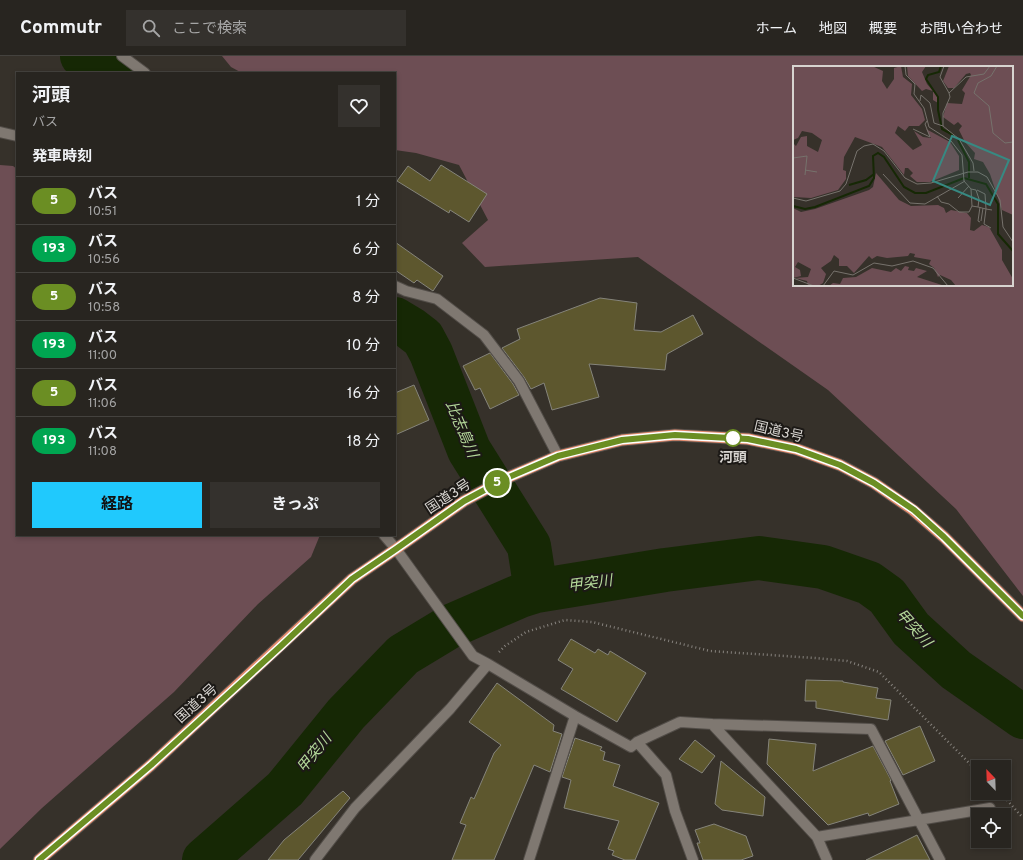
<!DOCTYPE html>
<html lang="ja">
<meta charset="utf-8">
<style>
body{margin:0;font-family:Overpass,"Noto Sans JP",sans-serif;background:#34312d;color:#f1f3f6;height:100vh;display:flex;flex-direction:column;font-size:15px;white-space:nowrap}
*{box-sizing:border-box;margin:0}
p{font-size:13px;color:#a5a5a5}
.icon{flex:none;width:22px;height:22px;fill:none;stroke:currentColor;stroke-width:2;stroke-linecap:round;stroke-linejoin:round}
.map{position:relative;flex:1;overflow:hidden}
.side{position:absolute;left:16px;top:16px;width:380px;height:464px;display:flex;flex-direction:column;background:#282520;border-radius:0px;box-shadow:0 2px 6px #0003,0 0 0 1px #44423e}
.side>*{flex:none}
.badge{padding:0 8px;border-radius:13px;font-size:14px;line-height:26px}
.needle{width:26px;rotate:337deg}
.buttons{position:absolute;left:971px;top:704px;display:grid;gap:8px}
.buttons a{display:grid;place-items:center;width:40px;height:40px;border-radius:0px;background:#282520;box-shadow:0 2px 6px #0003,0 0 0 1px #44423e;font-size:20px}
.map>.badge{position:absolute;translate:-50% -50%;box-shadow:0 0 0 2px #fff}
h2{padding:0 16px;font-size:15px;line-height:36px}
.round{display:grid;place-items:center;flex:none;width:42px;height:42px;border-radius:0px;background:#34312d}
.head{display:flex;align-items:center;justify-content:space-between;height:68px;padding:0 16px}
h1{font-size:19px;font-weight:700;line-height:30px}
.action{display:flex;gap:8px;margin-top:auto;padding:8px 16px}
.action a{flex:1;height:46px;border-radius:0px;background:#20c9fd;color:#111;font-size:16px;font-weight:700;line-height:46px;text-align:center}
.action a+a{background:#34312d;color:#f1f3f6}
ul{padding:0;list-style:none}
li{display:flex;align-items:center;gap:12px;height:48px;padding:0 16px;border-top:1px solid #44423e}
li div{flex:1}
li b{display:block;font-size:15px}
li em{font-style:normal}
li .badge{min-width:44px;font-weight:700;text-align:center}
header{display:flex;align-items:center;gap:24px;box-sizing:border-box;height:56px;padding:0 20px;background:#282520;border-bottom:1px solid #44423e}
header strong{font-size:19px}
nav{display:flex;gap:22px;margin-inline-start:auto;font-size:14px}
.search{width:280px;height:36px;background:#34312d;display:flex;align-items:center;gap:10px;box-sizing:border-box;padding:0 14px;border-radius:0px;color:#a5a5a5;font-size:15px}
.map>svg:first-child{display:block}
.green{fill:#6d4e54;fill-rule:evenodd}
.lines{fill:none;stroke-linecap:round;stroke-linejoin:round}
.river{stroke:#162805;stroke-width:44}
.building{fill:#5d572e;stroke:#85847b}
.minor-casing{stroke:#524d48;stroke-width:12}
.tertiary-casing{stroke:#524d48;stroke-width:12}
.trunk-casing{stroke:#524d48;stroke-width:13}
.path{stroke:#87837e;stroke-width:2.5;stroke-dasharray:1 3;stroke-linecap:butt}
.minor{stroke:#7f7871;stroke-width:10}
.tertiary{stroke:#7f7871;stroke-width:10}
.trunk{stroke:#e48b6d;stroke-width:11}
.line-casing{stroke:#fff;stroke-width:9}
.line{stroke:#6b8e23;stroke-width:6}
.stop-dot{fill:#fff;stroke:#6b8e23;stroke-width:2}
.labels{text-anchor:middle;stroke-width:4;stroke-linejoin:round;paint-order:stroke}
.street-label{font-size:14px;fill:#d7d4d0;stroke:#1c1916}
.stop-label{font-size:14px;font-weight:bold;fill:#d7d4d0;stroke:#1c1916}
.water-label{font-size:15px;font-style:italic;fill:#b3d799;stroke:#1c1916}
.inset-river{fill:none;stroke:#162805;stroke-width:2}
.inset-road{fill:none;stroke:#76726c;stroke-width:1}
.view{fill:#378982;fill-opacity:0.15;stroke:#378982;stroke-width:2}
.inset-edge{fill:none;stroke:#d7d4d0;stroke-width:2}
</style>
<header>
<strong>Commutr</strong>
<div class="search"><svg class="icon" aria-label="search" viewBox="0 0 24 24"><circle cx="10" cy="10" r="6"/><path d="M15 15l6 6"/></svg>ここで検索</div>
<nav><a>ホーム</a><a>地図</a><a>概要</a><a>お問い合わせ</a></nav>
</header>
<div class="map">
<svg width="1023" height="804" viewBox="0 0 1023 804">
<rect width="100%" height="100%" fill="#36312a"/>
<path class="green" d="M 222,0 L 1023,0 L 1023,540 L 956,453 L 828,334 L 638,201 L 485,211 L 462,187 L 488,164 L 459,109 L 416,97 L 395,94 L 395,17 L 242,17 L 231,11 ZM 794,11 L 1012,11 L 1012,229 L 794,229 Z
M 0,109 L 13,110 L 17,113 L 17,479 L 320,479 L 311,501 L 258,548 L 174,636 L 42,752 L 0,793 Z"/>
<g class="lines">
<path class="river" d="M 82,0 L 112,17
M 395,263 L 410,272 L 423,282 L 431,297 L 469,394 L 529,490 L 536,535
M 204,804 L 285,733 L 346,658 L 403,599 L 451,570 L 520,540 L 536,535 L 665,514 L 759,502 L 823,511 L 869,527 L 887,540 L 911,573 L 956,614 L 1023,661"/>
</g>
<path class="building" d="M 441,109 L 487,138 L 469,166 L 450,154 L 449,157 L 397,125 L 408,110 L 430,125 Z
M 395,186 L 443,220 L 433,235 L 417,224 L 414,227 L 395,214 Z
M 600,242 L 637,247 L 634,274 L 661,276 L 693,259 L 703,278 L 667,298 L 665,314 L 589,308 L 599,341 L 552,354 L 544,327 L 531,333 L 524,321 L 502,292 L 520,283 L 517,273 Z
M 490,297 L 513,328 L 519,339 L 490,353 L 480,332 L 475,334 L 463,310 Z
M 414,329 L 429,364 L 395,379 L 395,337 Z
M 571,583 L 595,597 L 598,593 L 608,599 L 610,595 L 646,617 L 617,666 L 561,633 L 573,613 L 558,604 Z
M 806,624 L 843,625 L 843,626 L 878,632 L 876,642 L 891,644 L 888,664 L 816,652 L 816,645 L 805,645 Z
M 497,627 L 554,669 L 553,675 L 562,678 L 550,716 L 534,709 L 494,804 L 452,804 L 466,769 L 460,767 L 471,741 L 474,743 L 494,697 L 501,689 L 469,666 Z
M 920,670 L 935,705 L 903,719 L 885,685 Z
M 575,682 L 602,691 L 600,694 L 605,696 L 603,704 L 620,709 L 613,730 L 659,747 L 635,804 L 625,804 L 612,799 L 614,795 L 608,793 L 619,765 L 564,752 L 571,724 L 562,721 Z
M 769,683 L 816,688 L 813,715 L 873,690 L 891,724 L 890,725 L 899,748 L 869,760 L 868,757 L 828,769 L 767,708 Z
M 695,684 L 715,700 L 702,717 L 679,703 Z
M 721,705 L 765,741 L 763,760 L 722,754 L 715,748 Z
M 343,735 L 350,742 L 298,804 L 268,804 L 284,784 Z
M 714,768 L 746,780 L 753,800 L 741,804 L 703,804 L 697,787 L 700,787 L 695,774 Z
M 917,779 L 930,804 L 866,804 L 905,785 Z"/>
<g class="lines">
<defs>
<path id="minor" d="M 122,0 L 145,17
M 395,230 L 406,235 L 437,243 L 484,279 L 519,325 L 558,400
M 396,493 L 473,600 L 488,608 L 575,660 L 631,691 L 637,686 L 680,666 L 712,668 L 817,781 L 827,804
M 712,668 L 871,673 L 940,804
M 637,686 L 666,719 L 675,755 L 693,804
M 817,781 L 990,752
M 315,804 L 355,752 L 450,653 L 488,608
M 529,804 L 575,660"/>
<path id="tertiary" d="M 0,76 L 17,80
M 384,479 L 396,493"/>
<path id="trunk" d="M 39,804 L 151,709 L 352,523 L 396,493 L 464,445 L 509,421 L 558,400 L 622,384 L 675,379 L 748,383 L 796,393 L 840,409 L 874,427 L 913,454 L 944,481 L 1023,560"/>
</defs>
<use href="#minor" class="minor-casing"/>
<use href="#tertiary" class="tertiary-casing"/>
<use href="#trunk" class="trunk-casing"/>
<path class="path" d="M 499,596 L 505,590 L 526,576 L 565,564 L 592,566 L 710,595 L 815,602 L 847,605 L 879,616 L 978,716
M 1007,744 L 1023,762"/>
<use href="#minor" class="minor"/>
<use href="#tertiary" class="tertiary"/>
<use href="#trunk" class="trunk"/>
</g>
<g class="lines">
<defs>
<path id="line" d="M 39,804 L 151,709 L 282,589 L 352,523 L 396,493 L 464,445 L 509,421 L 558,400 L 622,384 L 675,379 L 748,383 L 796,393 L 840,409 L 874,427 L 914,454 L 944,481 L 1023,560"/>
</defs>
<use href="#line" class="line-casing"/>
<use href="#line" class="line"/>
</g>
<circle class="stop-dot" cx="733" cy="382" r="8"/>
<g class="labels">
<g class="street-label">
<text transform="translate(779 375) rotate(13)" y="5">国道3号</text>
<text transform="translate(448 440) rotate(-33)" y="5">国道3号</text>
<text transform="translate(196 647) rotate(-42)" y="5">国道3号</text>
</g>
<g class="stop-label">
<text x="733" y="406">河頭</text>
</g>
<g class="water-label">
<text transform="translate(462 373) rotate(67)" y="5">比志島川</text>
<text transform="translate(590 527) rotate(-8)" y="5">甲突川</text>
<text transform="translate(914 572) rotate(48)" y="5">甲突川</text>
<text transform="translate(314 697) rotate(-51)" y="5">甲突川</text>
</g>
</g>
<g transform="translate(793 10)">
<rect width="220" height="220" fill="#36312a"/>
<path d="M 0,0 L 79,0 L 90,5 L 89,15 L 94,23 L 101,13 L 101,2 L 108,0 L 110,11 L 119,18 L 118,29 L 129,43 L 132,54 L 126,60 L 116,60 L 112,65 L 105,60 L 102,67 L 120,84 L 129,79 L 121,65 L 130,71 L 138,72 L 133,63 L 157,76 L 166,90 L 166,104 L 137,116 L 124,116 L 117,110 L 120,107 L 115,102 L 112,102 L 111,109 L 89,81 L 62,71 L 51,91 L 50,104 L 53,105 L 53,113 L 45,124 L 18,132 L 0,131 L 0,77 L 3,80 L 8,71 L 14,70 L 14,80 L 25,86 L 29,74 L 19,67 L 9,65 L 5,72 L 0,74 ZM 114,0 L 133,0 L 129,6 L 134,18 L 146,32 L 145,37 L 140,34 L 140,25 L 133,23 L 129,25 L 115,10 ZM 156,0 L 220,0 L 220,149 L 209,144 L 197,108 L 190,96 L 181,93 L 182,87 L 172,76 L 166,64 L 169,60 L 165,56 L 161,59 L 150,51 L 154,37 L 169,38 L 172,27 L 169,24 L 178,9 L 177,7 L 173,8 L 161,22 L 155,22 L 150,15 ZM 83,107 L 106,134 L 118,140 L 145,139 L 151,142 L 153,147 L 158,144 L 174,147 L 178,152 L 177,164 L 181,165 L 189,159 L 196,161 L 209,184 L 209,194 L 220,213 L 220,220 L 163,220 L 158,214 L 147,209 L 145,211 L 141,202 L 136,198 L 138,194 L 121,191 L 122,188 L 117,187 L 115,190 L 94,192 L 84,190 L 79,193 L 76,190 L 61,207 L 54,200 L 46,200 L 46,193 L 41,189 L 38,195 L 28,202 L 33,208 L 30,217 L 25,220 L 15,220 L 14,215 L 2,212 L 15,211 L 18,203 L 5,196 L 2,201 L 7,204 L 8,210 L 0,212 L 0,142 L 8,146 L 22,143 L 76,124 L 80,121 ZM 112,200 L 116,201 L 115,204 L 121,205 L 123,202 L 134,205 L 124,211 L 152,220 L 36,220 L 40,217 L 47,218 L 50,212 L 63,211 L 79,202 L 98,206 L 103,202 L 108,205 Z" fill="#6d4e54"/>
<path class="inset-river" d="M 148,0 L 146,6 L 135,9 L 133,13 L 145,31 L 145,44 L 149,63 L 160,69M 165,74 L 176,96 L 176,112M 56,119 L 73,114 L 81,108M 0,140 L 12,143 L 22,141 L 76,120 L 81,112 L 80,90 L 85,87 L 91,91 L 111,121 L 122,127 L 133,127 L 171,112 L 193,118 L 205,138 L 205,168 L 220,185"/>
<path class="inset-road" d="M 112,0 L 113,9 L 122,18 L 121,28 L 131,42 L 136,61 L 158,75 L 169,89 L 171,115 L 178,123 L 183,124 L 186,133 L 185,141 L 193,143 L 191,158 L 198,162M 151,0 L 147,11 L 156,27M 204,0 L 198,10 L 185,17 L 181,27 L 196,40 L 200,67 L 212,77 L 220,76M 127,35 L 128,29 L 137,37 L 141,57 L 150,60M 120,63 L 137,71 L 132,58 L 134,55M 0,92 L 14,90 L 12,109M 12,104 L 24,106M 181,105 L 180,97 L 166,73 L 150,60 L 150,47 L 157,31 L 156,27 L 173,11 L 191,8 L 197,0M 90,108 L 117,137 L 132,138 L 172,115M 178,123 L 179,140M 184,124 L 192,128 L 193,143 L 199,144M 144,130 L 148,136 L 156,138 L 166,146 L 176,146 L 179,140 L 185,141M 0,132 L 13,135 L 47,125 L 53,118 L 64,85 L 71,80 L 80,78 L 91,85 L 112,112 L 124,118 L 138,117 L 175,106 L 185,106 L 194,111 L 207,134 L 210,161 L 220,176M 165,132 L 176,120M 187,141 L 185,155 L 187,156M 188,155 L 190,142M 0,212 L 21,220M 30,220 L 41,205 L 60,209 L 81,197 L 99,200 L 120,195 L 140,202 L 155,220"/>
<path class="view" d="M 159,70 L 216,94 L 197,139 L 140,115 Z"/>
<rect width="220" height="220" class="inset-edge"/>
</g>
</svg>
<div class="buttons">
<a><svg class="needle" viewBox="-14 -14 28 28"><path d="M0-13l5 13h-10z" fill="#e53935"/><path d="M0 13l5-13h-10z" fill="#a5a5a5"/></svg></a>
<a><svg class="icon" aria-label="locate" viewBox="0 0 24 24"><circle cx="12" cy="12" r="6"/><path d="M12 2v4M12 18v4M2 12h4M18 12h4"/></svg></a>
</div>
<b class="badge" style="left:497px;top:427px;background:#6b8e23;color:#fff">5</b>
<section class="side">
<div class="head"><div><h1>河頭</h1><p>バス</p></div><a class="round"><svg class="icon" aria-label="heart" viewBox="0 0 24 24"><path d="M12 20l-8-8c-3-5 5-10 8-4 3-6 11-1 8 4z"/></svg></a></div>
<h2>発車時刻</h2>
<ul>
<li><span class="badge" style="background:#6b8e23;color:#fff">5</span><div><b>バス</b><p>10:51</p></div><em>1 分</em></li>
<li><span class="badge" style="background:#00a651;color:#fff">193</span><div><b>バス</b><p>10:56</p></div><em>6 分</em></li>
<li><span class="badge" style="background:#6b8e23;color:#fff">5</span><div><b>バス</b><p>10:58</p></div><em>8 分</em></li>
<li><span class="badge" style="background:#00a651;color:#fff">193</span><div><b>バス</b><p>11:00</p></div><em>10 分</em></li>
<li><span class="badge" style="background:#6b8e23;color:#fff">5</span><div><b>バス</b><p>11:06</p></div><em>16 分</em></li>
<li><span class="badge" style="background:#00a651;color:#fff">193</span><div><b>バス</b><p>11:08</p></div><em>18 分</em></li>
</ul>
<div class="action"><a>経路</a><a>きっぷ</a></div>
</section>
</div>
